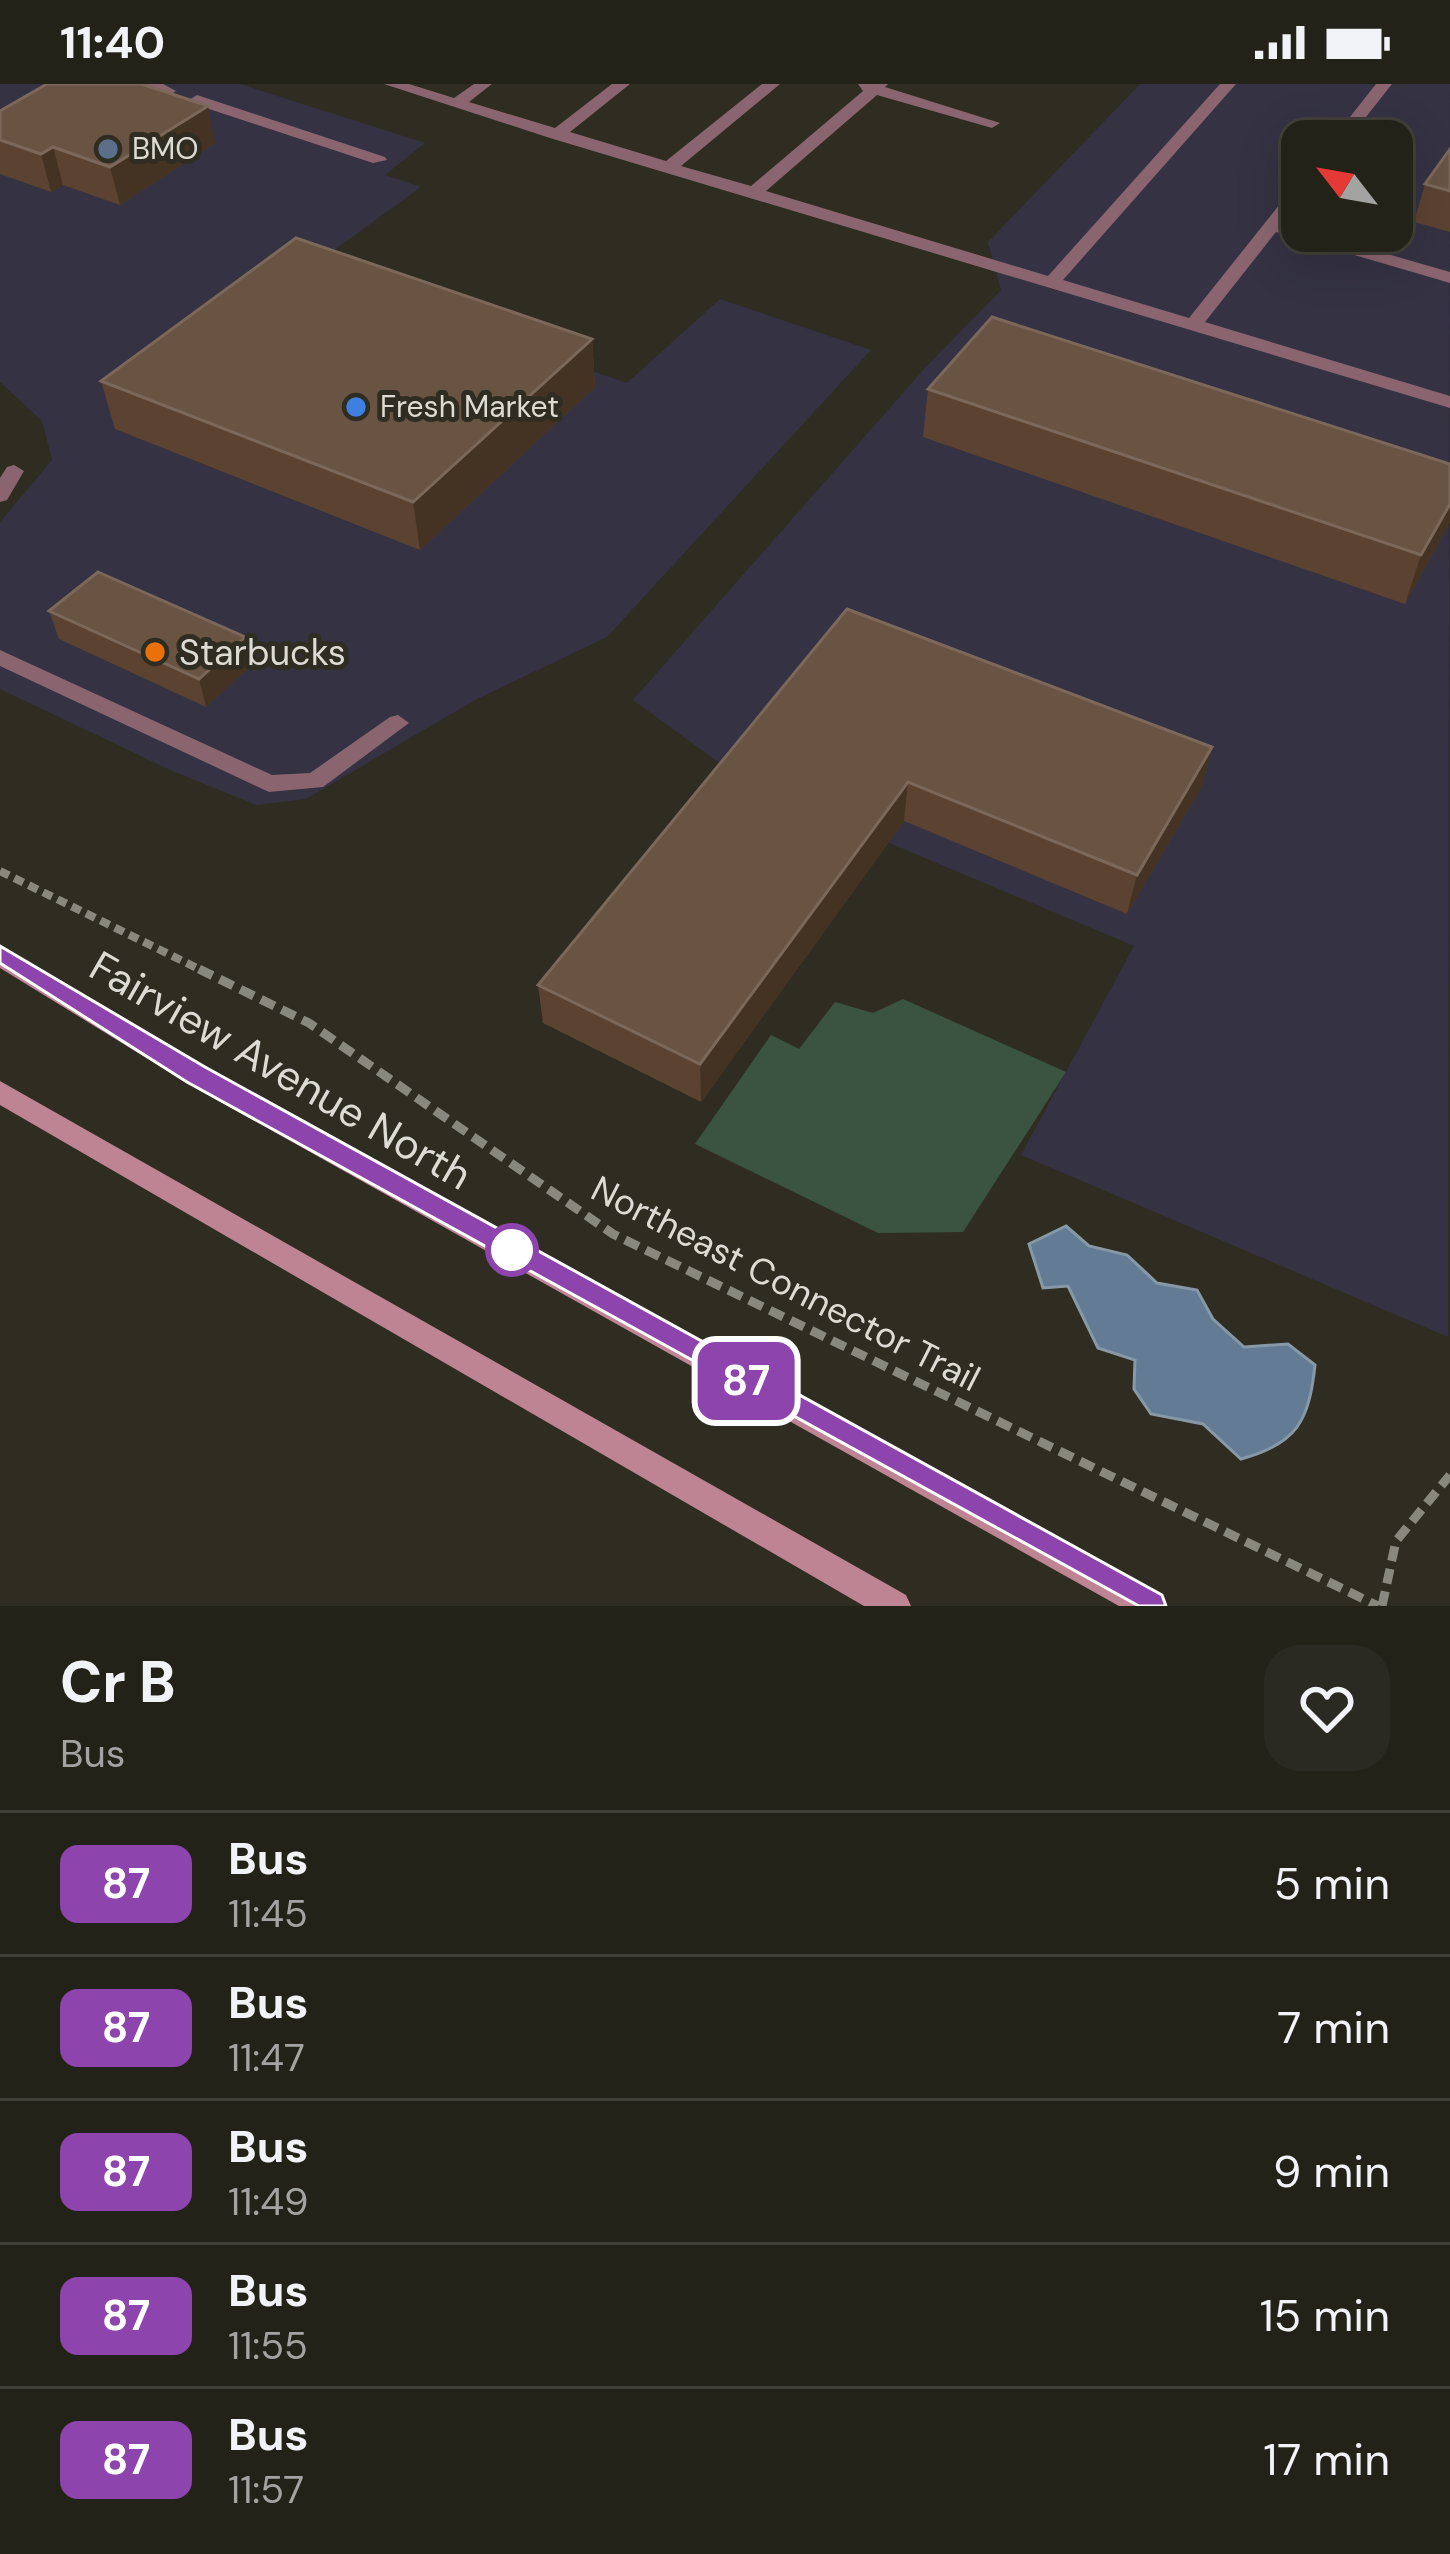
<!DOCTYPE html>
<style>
body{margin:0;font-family:"DM Sans",sans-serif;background:#2b2a22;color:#f1f3f6;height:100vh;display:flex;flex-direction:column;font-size:45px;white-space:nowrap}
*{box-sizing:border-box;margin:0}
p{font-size:39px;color:#a3a4a2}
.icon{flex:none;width:66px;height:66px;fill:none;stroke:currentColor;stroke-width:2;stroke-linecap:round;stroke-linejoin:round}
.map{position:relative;height:1522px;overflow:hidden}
.sheet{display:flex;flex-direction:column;background:#232219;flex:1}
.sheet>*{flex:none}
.badge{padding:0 24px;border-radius:18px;font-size:42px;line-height:78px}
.needle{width:78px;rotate:301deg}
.tools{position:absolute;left:1281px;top:36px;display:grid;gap:24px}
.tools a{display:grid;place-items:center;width:132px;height:132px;border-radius:24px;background:#232219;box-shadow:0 12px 48px #0002,0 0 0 3px #403f38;font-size:60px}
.map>.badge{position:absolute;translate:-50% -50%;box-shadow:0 0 0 6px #fff}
.round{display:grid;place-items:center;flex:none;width:126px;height:126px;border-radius:36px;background:#2b2a22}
.overview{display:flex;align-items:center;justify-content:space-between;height:204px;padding:0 60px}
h1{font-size:57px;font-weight:800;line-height:90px}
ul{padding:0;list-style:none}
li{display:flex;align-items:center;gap:36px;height:144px;padding:0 60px;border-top:3px solid #403f38}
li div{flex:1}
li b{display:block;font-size:45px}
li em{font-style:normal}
li .badge{min-width:132px;font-weight:700;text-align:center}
.status{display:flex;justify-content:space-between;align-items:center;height:84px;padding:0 60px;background:#232219;direction:ltr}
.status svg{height:33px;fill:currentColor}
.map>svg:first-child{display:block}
.commercial{fill:#343243;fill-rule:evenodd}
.green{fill:#3b5442}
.water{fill:#637b94;stroke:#8798a7;stroke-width:3}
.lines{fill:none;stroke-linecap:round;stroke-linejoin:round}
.path-far1{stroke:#89887f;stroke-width:8;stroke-dasharray:10 6;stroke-linecap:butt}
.path{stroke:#89887f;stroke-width:9;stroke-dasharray:15 8;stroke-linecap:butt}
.lane{fill:#8a656f;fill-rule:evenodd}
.secondary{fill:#be8494;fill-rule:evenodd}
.wall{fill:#5c4231}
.shaded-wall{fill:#443323}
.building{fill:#695343;stroke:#7b685a;stroke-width:3}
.line{fill:#8e44ad;stroke:#fff;stroke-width:3}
.service-dot{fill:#5c6f8a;stroke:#2f2d21;stroke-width:4.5}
.shop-dot{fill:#3f7fe0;stroke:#2f2d21;stroke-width:4.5}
.food-dot{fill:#e8710a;stroke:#2f2d21;stroke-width:4.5}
.stop-dot{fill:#fff;stroke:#8e44ad;stroke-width:6}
.labels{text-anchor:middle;stroke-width:10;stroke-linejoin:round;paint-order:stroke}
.far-poi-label{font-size:30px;fill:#dcdbd4;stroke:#2f2d21;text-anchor:start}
.poi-label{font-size:36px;fill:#dcdbd4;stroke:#2f2d21;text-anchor:start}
.street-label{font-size:36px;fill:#dcdbd4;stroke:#2f2d21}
.near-street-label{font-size:42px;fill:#dcdbd4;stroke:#2f2d21}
</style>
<div class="status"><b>11:40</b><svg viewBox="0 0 49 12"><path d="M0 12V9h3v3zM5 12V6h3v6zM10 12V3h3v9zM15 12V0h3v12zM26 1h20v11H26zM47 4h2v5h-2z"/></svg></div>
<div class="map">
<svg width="1450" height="1522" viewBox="0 0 1450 1522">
<rect width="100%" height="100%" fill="#2f2d21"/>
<path class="commercial" d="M 0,0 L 240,0 L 425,59 L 385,91 L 421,103 L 307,186 L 627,299 L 720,215 L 871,266 L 607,553 L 475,616 L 306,715 L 256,721 L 170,686 L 0,605 L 0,438 L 52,376 L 42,337 L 0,298 Z
M 1140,0 L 1450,0 L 1448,1253 L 1021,1071 L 1134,862 L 747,699 L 633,616 L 924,285 L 1001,206 L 988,158 ZM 1302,57 L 1392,57 L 1392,147 L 1302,147 Z"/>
<path class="green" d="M 903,915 L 1066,988 L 963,1148 L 878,1149 L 695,1060 L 771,951 L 799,965 L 835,918 L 873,929 Z"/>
<path class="water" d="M 1066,1142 L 1089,1162 L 1127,1171 L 1157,1199 L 1197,1206 L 1213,1235 L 1244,1263 L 1288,1260 L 1315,1281 C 1309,1337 1297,1360 1241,1375 L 1203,1340 L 1151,1330 L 1134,1305 L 1135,1276 L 1098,1264 L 1068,1202 L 1043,1204 L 1029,1160 Z"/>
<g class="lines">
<path class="path-far1" d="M 0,787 L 205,888"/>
<path class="path" d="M 199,885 L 309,939 L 613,1150 L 1378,1522
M 1382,1522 L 1396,1457 L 1450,1391"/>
<path class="lane" d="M 140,0 L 163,0 L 176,7 L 168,12 Z
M 384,0 L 409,0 L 454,14 L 474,0 L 492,0 L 469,18 L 555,44 L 612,0 L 630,0 L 570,48 L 666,77 L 762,0 L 780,0 L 681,82 L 751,102 L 863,7 L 858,0 L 888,0 L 885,3 L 1000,39 L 992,44 L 877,11 L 766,107 L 1048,192 L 1220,0 L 1236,0 L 1063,196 L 1189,234 L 1296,100 L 1302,99 L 1302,115 L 1283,140 L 1450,188 L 1450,199 L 1276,148 L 1205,238 L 1450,312 L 1450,324 L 550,54 Z
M 1376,0 L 1392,0 L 1347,57 L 1331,57 Z
M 197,11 L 385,73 L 387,76 L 373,79 L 191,19 L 189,16 Z
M 14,381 L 24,387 L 7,416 L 0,418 L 0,394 L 7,383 Z
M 0,566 L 272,691 L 310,689 L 390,633 L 398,631 L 409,639 L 323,703 L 269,708 L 0,582 Z"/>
<path class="secondary" d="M 0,862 L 205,983 L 1162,1511 L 1167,1522 L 1119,1522 L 187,999 L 0,884 Z
M 0,997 L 906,1511 L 911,1522 L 864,1522 L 0,1021 Z"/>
</g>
<path class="wall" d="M 0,27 L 215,59 L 120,121 L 63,101 L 51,108 L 0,90 Z
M 1450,65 L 1450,148 L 1414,138 L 1425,100 Z
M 592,255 L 595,303 L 420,466 L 115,345 L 101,297 Z
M 928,305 L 1450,438 L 1405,520 L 923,353 Z
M 49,527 L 252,581 L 206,623 L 59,555 Z
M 757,636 L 1212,663 L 1202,702 L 1127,830 L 904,737 L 701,1018 L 543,939 L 538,901 Z"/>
<path class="shaded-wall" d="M 208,22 L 215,59 L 120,121 L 110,83 Z
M 53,63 L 63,101 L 51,108 L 41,70 Z
M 592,255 L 595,303 L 420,466 L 413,418 Z
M 1450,420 L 1450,438 L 1405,520 L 1421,471 Z
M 245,553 L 252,581 L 206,623 L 199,595 Z
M 1212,663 L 1202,702 L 1127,830 L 1137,791 Z
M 908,698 L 904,737 L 701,1018 L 700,980 Z"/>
<path class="building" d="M 47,0 L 142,0 L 208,22 L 110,83 L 53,63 L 41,70 L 0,56 L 0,27 Z
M 1450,65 L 1450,107 L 1425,100 Z
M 296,154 L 592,255 L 413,418 L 101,297 Z
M 992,233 L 1450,380 L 1450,420 L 1421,471 L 928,305 Z
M 98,488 L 245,553 L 199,595 L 49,527 Z
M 847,525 L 1212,663 L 1137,791 L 908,698 L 700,980 L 538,901 Z"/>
<path class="line" d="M 0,862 L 205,983 L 1162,1511 L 1166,1522 L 1139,1522 L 187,998 L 0,879 Z"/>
<circle class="service-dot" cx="108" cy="65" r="12"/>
<circle class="shop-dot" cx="356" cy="323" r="12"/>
<circle class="food-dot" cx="155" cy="568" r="12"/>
<circle class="stop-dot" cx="512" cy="1166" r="24"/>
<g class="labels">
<g class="far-poi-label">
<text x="132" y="75">BMO</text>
<text x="380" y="333">Fresh Market</text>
</g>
<g class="poi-label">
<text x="179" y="581">Starbucks</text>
</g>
<g class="street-label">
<text transform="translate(786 1199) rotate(27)" y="13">Northeast Connector Trail</text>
</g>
<g class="near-street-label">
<text transform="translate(281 986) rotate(30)" y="15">Fairview Avenue North</text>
</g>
</g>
</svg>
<div class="tools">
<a><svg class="needle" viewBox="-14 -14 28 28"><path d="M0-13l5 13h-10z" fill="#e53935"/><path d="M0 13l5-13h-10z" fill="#a3a4a2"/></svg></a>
</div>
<b class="badge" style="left:746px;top:1297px;background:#8e44ad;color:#fff">87</b>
</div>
<section class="sheet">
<div class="overview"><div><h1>Cr B</h1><p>Bus</p></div><a class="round"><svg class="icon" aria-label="heart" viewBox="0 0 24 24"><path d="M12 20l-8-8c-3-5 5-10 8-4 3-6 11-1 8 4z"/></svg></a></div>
<ul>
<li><span class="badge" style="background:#8e44ad;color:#fff">87</span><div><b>Bus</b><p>11:45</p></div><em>5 min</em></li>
<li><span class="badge" style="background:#8e44ad;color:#fff">87</span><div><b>Bus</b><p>11:47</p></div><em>7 min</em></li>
<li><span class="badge" style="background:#8e44ad;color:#fff">87</span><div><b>Bus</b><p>11:49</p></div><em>9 min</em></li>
<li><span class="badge" style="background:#8e44ad;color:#fff">87</span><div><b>Bus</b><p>11:55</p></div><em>15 min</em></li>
<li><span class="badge" style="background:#8e44ad;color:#fff">87</span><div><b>Bus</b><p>11:57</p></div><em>17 min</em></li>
</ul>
</section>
